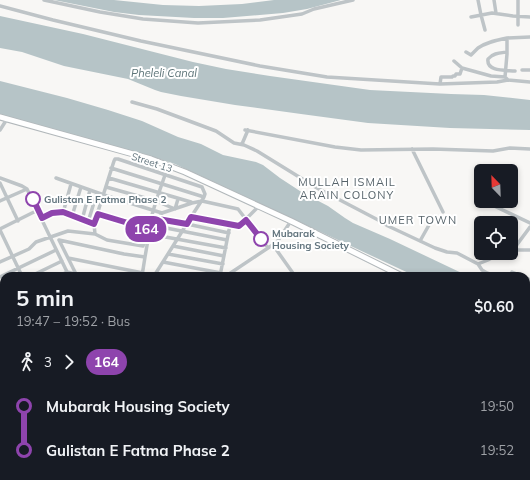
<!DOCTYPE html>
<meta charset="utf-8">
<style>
body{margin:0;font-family:Mulish,sans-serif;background:#20242c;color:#f1f3f6;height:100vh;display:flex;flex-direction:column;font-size:15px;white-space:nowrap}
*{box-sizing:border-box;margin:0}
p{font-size:13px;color:#9ea1a6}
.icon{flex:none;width:22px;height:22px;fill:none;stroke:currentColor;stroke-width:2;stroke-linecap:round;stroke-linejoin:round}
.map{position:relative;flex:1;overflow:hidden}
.sheet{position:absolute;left:0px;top:272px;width:530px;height:208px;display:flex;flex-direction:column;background:#171b24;border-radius:12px 12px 0 0;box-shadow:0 2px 6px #0003}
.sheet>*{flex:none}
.badge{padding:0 8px;border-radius:13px;font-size:14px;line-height:26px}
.needle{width:26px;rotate:337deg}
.fabs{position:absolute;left:474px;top:164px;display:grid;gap:8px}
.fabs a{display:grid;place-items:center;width:44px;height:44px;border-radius:6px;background:#171b24;box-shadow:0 2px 6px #0003;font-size:20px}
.map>.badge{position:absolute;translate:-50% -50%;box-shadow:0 0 0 2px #fff}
.legs{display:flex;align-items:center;gap:6px;height:44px;padding:0 16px;font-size:13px}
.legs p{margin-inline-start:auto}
.headline{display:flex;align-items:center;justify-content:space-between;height:68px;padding:0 16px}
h1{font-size:22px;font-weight:700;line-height:30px}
ul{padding:0 16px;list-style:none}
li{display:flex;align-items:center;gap:14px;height:44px;font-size:15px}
li i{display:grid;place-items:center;width:6px;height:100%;margin:0 5px;background:currentColor}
li i::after{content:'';width:10px;height:10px;margin:-5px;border:3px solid;border-radius:50%;background:#171b24}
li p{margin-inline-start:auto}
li:first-child i{background:linear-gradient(#0000 50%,currentColor 0)}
li:last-child i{background:linear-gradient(currentColor 50%,#0000 0)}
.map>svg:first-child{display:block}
.water{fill:#b6c4c7}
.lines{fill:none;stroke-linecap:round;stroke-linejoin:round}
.primary-casing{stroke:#b2b8bb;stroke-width:7}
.trunk-casing{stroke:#b2b7ba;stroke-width:8}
.minor{stroke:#bec4c7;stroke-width:3.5}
.tertiary{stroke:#bec4c7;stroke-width:4}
.primary{stroke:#fff;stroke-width:5}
.trunk{stroke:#fff;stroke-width:5.5}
.line-1-casing{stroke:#fff;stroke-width:9}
.line-1{stroke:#8e44ad;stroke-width:6}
.stop-1-dot{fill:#fff;stroke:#8e44ad;stroke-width:2}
.labels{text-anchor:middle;stroke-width:4;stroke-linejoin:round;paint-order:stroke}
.street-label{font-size:10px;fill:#64767f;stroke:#fff}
.stop-label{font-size:10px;font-weight:bold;fill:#64767f;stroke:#fff;text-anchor:start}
.water-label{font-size:11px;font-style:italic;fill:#5e7579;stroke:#fff}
.neighbourhood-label{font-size:11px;letter-spacing:1px;fill:#56636a;stroke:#fff}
</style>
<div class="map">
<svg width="530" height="480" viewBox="0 0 530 480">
<rect width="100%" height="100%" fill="#f8f7f5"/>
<path class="water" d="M 54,0 L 114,0 L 163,5 L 199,6 L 242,4 L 274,0 L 341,0 L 307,9 L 283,13 L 223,18 L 194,18 L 139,15 L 114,12 Z
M 0,16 L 83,34 L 193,62 L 226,69 L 270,76 L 370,90 L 451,94 L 484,95 L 530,100 L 530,130 L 450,128 L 368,123 L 301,114 L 235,105 L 181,96 L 161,92 L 155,90 L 128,79 L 64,66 L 22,52 L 0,48 Z
M 0,81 L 67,98 L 108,110 L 142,121 L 178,137 L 201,144 L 223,155 L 256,162 L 263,165 L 280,178 L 303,193 L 328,206 L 345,218 L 353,223 L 390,239 L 468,276 L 415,276 L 175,164 L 144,154 L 119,148 L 0,115 Z"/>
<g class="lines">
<defs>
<path id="primary" d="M 0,117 L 151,159 L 185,172 L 291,221 L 402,276
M 526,339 L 530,341"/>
<path id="trunk" d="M 526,439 L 530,435
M 526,447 L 530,443
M 473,480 L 479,476
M 481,480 L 486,476"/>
</defs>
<use href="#primary" class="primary-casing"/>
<use href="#trunk" class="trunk-casing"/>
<path class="minor" d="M 44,0 L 100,12 L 143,19 L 198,23 L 260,20 L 302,14 L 314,9 L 353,0
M 478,0 L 481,15 L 485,30
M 494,0 L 496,13
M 518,0 L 518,25
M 0,6 L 53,20 L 141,41 L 260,66 L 327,77 L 440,84 L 497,82 L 508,80
M 471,17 L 492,13 L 513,16 L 530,17
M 466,52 L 471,55 C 473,53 476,50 478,48 C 487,42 497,40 507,38
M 507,52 C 500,53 493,53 488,59 C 486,72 506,70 515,71
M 454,61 L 462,68 L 491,76 L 505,77 L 508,80 L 530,82
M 522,70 L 530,70
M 505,77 L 507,54 L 507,38 L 530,37
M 440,84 L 441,77 L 452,77 L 453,76 L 455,76 L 456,74 L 460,74 L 462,68
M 132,102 L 157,109 L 216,131 L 234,143 L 244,145 L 257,151 L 317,188 L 382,222 L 388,226 L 435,248 L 447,252 L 457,253 L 478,264 L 482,270 L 487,273 L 495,276
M 0,130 L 7,119
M 245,130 L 335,147 L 361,150 L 433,149 L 493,151 L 510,148 L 530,149
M 242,144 L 248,130
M 412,149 L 443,212
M 111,168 L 204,197
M 0,178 L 22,186 L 27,189 L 69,276
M 56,178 L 104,195 L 162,213 L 192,203 L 202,201 L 238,209 L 268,248
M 109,178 L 191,202
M 0,183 L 18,221
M 106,187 L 156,201 L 175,209 L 178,199
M 0,201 L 27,189
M 486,202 L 530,223
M 63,213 L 71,184
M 162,213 L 158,219 L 187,224 L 229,233
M 98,214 L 148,229 L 156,226 L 227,240
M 72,216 L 81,187
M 191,217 L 239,226 L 259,206
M 42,218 L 52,213 L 63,213 L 94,224
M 82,220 L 90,190
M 88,222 L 97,193
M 0,229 L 38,210
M 0,230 L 22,276
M 148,230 L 149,234 L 226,248
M 95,234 L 94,224 L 114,161 L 115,159 L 118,159 L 202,187 L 205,194 L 204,197 L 191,217 L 173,246 L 154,276
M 59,240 L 124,254 L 145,257
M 59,240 L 77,276
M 420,241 L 429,225
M 273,245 L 295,276
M 173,246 L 224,256
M 513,250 L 530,250
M 511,251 L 513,250 L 530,227
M 168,254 L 223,264
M 68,258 L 143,273
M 0,262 L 29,249 L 36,242 L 68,231 L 95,234 L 107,240 L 143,246 L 156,201 L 165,175
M 163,262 L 221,273
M 478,264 L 488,260 L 500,253
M 512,272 L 522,276
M 155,275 L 163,276
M 31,276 L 62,261
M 59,276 L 67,272 L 83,276
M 142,276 L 145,257 L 149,234
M 220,276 L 230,225
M 226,276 L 277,242 L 291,221
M 0,277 L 56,250
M 526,278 L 530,280
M 0,285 L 4,292
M 526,289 L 530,291
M 0,306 L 4,304
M 0,328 L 4,326
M 0,345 L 4,343
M 0,349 L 4,348
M 0,394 L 4,400
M 0,425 L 4,422
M 0,445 L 4,443
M 0,453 L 4,460
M 146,476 L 149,480
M 177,476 L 181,480
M 220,476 L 223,480
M 404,476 L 407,480
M 125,480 L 129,478
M 164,480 L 169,476
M 410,480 L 413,476"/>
<path class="tertiary" d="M 526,470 L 530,471"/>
<use href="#primary" class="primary"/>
<use href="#trunk" class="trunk"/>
</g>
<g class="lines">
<defs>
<path id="line-1" d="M 33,199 L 42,218 L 52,213 L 63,212 L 94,224 L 98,214 L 148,229 L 156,226 L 158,219 L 187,224 L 191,217 L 239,226 L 246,220 L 261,239"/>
</defs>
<use href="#line-1" class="line-1-casing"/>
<use href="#line-1" class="line-1"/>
</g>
<g class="stop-1-dot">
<circle cx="33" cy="199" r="7"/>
<circle cx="261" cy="239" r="7"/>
</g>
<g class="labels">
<g class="street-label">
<text transform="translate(152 162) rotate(18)" y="4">Street 13</text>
</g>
<g class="stop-label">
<text x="44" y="203">Gulistan E Fatma Phase 2</text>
<text x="272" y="237">Mubarak<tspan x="272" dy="12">Housing Society</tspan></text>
</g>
<g class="water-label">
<text x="164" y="77">Pheleli Canal</text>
</g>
<g class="neighbourhood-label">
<text x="347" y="186">MULLAH ISMAIL<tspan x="347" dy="13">ARAIN COLONY</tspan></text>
<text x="418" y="224">UMER TOWN</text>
</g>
</g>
</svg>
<div class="fabs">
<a><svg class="needle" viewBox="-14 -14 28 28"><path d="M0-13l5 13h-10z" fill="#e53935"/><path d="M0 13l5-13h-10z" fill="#9ea1a6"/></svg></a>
<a><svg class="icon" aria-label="locate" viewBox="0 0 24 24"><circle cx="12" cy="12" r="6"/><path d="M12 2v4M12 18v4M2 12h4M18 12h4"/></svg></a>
</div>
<b class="badge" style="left:146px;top:229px;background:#8e44ad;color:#fff">164</b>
<section class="sheet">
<div class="headline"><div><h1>5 min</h1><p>19:47 – 19:52 · Bus</p></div><b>$0.60</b></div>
<div class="legs"><svg class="icon" aria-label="walk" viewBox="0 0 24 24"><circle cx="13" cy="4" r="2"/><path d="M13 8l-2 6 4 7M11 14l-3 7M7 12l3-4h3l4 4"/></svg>3<svg class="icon" aria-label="forward" viewBox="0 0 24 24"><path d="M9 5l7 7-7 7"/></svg><b class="badge" style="background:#8e44ad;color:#fff">164</b></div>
<ul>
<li><i style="color:#8e44ad"></i><b>Mubarak Housing Society</b><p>19:50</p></li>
<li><i style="color:#8e44ad"></i><b>Gulistan E Fatma Phase 2</b><p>19:52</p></li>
</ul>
</section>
</div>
